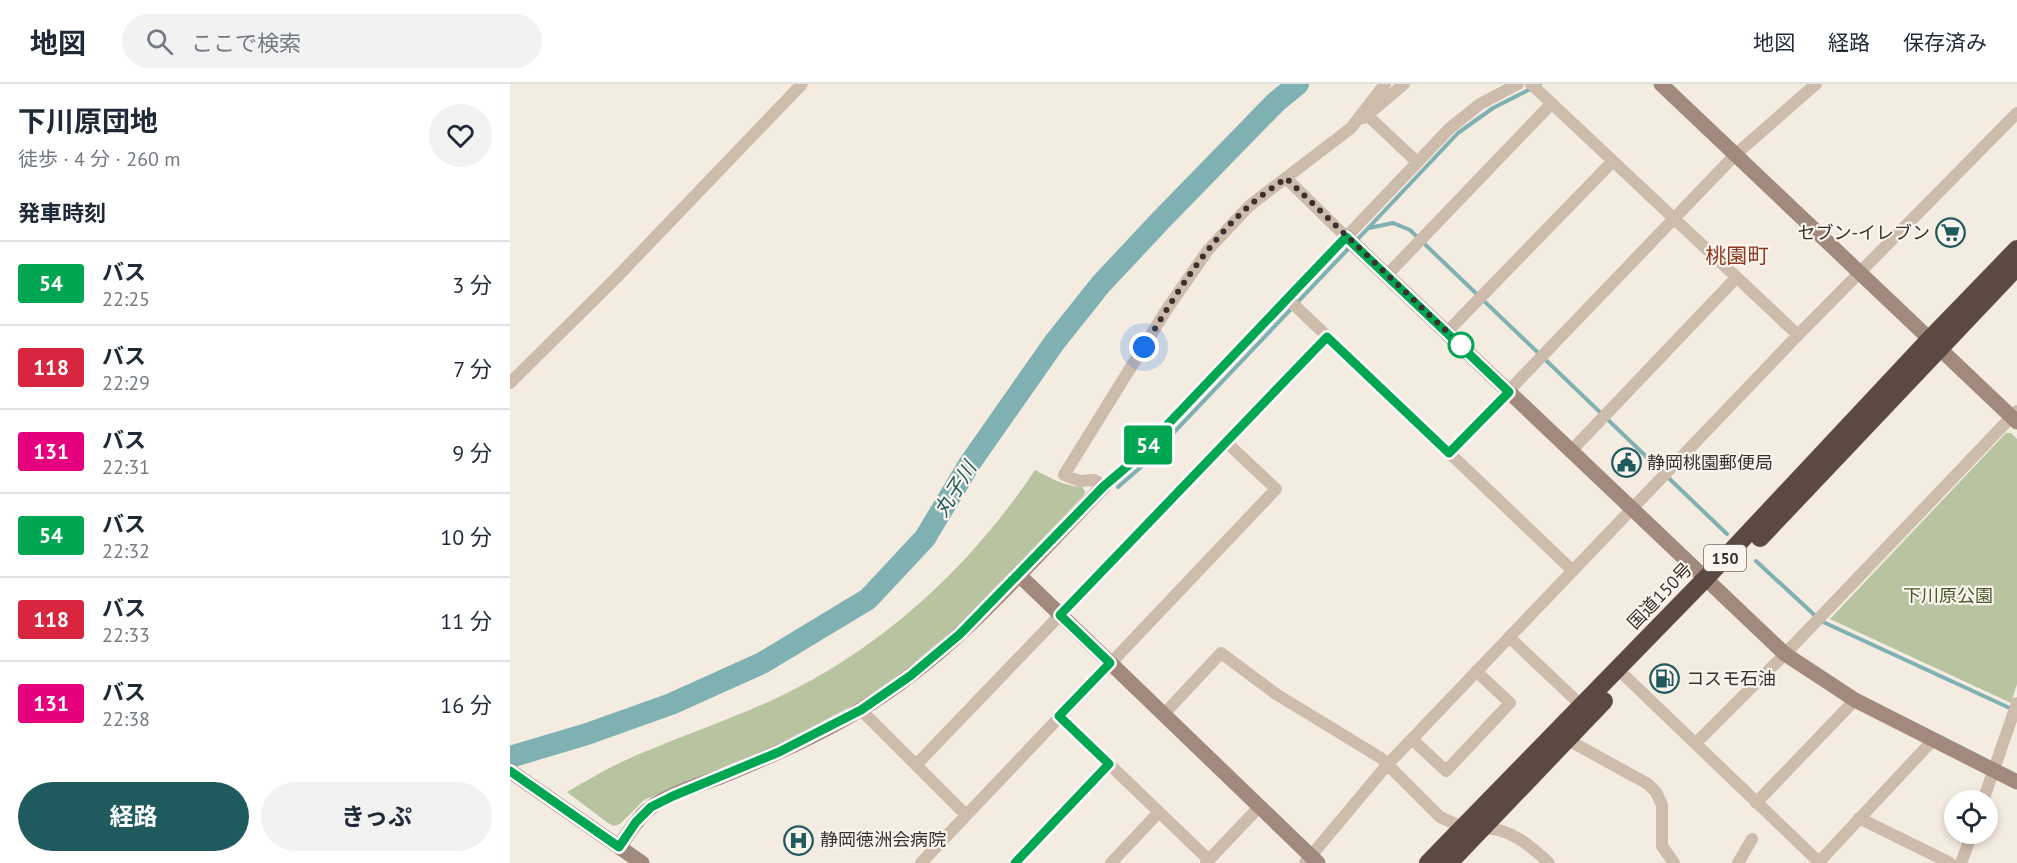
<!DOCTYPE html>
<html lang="ja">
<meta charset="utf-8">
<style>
body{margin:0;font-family:"PT Sans","Noto Sans JP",sans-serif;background:#f2f2f3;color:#1f2937;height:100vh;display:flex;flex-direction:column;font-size:22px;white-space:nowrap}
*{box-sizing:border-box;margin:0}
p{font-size:20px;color:#747a83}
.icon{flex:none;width:33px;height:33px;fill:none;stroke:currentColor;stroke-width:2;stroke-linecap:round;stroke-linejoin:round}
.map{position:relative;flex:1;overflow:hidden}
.drawer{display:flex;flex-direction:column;background:#fff;width:510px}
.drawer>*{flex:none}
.badge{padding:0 12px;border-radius:4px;font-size:21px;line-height:39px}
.buttons{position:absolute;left:1434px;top:706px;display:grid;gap:12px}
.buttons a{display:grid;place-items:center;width:54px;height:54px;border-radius:50%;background:#fff;box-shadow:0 3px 9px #0003;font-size:30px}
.you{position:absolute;width:30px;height:30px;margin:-15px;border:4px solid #fff;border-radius:50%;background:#1a73e8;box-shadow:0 0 0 9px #1a73e833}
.map>.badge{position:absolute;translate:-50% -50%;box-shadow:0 0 0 3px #fff}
h2{padding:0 18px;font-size:22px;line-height:54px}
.round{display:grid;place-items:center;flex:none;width:63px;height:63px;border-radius:32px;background:#f2f2f3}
.summary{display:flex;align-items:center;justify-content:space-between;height:102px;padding:0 18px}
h1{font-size:28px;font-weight:700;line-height:45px}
.primary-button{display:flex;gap:12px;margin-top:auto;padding:12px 18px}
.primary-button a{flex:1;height:69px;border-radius:36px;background:#1f5a5e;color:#fff;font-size:24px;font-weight:700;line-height:69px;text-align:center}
.primary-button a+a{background:#f2f2f3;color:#1f2937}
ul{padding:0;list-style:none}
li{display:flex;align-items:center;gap:18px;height:84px;padding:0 18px;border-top:2px solid #e0e1e3}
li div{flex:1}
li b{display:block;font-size:22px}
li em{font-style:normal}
li .badge{min-width:66px;font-weight:700;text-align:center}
header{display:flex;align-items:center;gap:36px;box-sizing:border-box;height:84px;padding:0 30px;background:#fff;border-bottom:2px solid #e0e1e3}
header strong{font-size:28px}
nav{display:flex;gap:33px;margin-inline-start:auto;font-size:21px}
.search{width:420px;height:54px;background:#f2f2f3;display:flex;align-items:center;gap:15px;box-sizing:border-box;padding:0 21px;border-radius:33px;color:#747a83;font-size:22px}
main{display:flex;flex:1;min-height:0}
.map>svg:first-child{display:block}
.green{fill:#b8c4a0}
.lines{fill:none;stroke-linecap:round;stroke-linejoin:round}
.stream{stroke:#7fb0b2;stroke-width:4}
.river{stroke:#7fb0b2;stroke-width:22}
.street{stroke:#cdbbac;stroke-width:12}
.secondary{stroke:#a18a7d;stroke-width:15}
.highway{stroke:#5c4a42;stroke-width:18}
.line-casing{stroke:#fff;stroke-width:14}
.line{stroke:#00a651;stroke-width:9}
.walk{stroke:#3b302b;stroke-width:6;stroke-dasharray:0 10.8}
.stop-dot{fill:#fff;stroke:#00a651;stroke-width:3}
.labels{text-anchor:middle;stroke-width:4.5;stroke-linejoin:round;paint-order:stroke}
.shield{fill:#fbf5ee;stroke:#756b66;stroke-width:1.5}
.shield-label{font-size:16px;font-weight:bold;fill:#3b302b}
.poi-label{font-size:18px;fill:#3b302b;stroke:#fbf5ee;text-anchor:start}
.street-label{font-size:18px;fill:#3b302b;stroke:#fbf5ee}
.park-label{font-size:18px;fill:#4a5a2e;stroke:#fbf5ee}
.water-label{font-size:20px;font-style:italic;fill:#1f5a5e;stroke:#fbf5ee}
.quarter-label{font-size:21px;fill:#8c3b22;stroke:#fbf5ee}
</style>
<header>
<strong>地図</strong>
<div class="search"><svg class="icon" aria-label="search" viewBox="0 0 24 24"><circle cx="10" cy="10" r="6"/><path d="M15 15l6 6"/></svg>ここで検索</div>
<nav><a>地図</a><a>経路</a><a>保存済み</a></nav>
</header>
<main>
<section class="drawer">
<div class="summary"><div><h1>下川原団地</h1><p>徒歩 · 4 分 · 260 m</p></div><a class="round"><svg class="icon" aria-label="heart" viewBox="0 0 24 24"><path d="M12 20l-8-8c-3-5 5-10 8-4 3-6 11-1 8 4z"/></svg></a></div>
<h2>発車時刻</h2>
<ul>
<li><span class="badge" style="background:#00a651;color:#fff">54</span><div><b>バス</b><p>22:25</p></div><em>3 分</em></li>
<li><span class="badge" style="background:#d7263d;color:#fff">118</span><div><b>バス</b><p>22:29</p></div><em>7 分</em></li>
<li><span class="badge" style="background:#e6007e;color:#fff">131</span><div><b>バス</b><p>22:31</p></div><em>9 分</em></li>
<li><span class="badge" style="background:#00a651;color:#fff">54</span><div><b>バス</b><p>22:32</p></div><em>10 分</em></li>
<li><span class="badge" style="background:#d7263d;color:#fff">118</span><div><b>バス</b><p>22:33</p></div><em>11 分</em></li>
<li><span class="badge" style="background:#e6007e;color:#fff">131</span><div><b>バス</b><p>22:38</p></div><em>16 分</em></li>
</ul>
<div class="primary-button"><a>経路</a><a>きっぷ</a></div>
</section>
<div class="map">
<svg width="1507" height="779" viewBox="0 0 1507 779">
<rect width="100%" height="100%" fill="#f4ebe1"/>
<path class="green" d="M 1496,349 L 1501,349 L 1507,355 L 1507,600 L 1501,619 L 1320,535 Z
M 525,386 C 539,393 556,403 572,403 L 575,407 L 574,411 L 462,530 L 392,589 L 356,614 L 297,646 L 246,670 L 134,716 L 110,740 L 104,742 L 98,739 L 57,708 C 71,700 86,691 101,683 C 155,657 214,639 269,613 C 374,563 461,482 525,386 Z"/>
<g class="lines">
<path class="stream" d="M 859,144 L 883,139 L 900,146 L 1217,450
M 845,158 L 948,49 L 983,24 L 1030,0
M 608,403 L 631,383 L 840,163
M 1246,477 L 1311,537 L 1504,626"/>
<path class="river" d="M 0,673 L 77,650 L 161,620 L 252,579 L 358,515 L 415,454 L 460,379 L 544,259 L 591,200 L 651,136 L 766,18 L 788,0"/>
<path class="street" d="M 875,0 L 841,44 L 739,122 L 698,166 L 657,225 L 554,391 L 570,397 L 584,396 L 594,402 L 621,379 L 940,44 L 970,20 L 1008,0
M 1021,0 L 1288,251
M 857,31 L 907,78
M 854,34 L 894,0
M 776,94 L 836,153
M 877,191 L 1042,19
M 778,215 L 1062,486
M 937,248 L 1103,77
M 0,299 L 105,195 L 292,0
M 1061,367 L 1226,194
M 939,369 L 1225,71 L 1306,0
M 999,553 L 1072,622
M 1116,593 L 1309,778
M 351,626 L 456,731
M 654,630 L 711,569 L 766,610 L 871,674 L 930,733 L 952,743
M 549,632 L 699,776
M 902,655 L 936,687 L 1000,619 L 966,587
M 1058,656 L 1138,700 L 1146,708 L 1152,721 L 1152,762 L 1164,779
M 1186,659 L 1275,570 L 1507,327
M 406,681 L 817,253
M 1473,717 L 1507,619
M 1246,719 L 1345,616
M 1349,734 L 1440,779
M 973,744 C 1000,744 1021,762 1039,779
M 411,779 L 766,405 L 716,358
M 505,779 L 599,680
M 601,779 L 649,728
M 696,779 L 750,722
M 795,779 L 877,681 L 902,655 L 1288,251 L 1507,29
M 1228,779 L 1242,755
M 1308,779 L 1423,656
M 1451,779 L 1462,750"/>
<path class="secondary" d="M 1151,0 L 1507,338
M 836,153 L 1275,570 L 1345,616 L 1507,698
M 508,490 L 808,779
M 0,687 L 132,779
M 109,763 C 119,749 127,734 140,724 C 160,709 193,700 215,691 C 261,672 307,652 350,626 C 445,569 518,480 594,402"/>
<path class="highway" d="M 1250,454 L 1507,183
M 918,779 L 1195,495 L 1419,256 L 1507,165
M 939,779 L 1094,617"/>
</g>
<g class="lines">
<defs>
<path id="line" d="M 0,687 L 109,763 L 126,738 L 141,723 L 163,712 L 269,668 L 351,626 L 400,592 L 450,550 L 594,402 L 621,379 L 836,153 L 999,308 L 939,369 L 817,253 L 550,531 L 600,579 L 549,632 L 599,680 L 505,779"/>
</defs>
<use href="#line" class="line-casing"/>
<use href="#line" class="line"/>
<path class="walk" d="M 634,263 C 664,213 695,161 739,122 C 750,112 764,103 776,94 L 953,263 L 951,261"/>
</g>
<defs>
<symbol id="supermarket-ring" viewBox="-11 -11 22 22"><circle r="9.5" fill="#fbf5ee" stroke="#1f5a5e" stroke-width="1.5"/><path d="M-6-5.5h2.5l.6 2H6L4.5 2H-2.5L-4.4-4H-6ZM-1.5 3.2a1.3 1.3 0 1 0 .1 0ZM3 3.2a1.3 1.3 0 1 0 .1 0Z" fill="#1f5a5e"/></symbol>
<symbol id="civic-ring" viewBox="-11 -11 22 22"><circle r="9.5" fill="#fbf5ee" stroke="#1f5a5e" stroke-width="1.5"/><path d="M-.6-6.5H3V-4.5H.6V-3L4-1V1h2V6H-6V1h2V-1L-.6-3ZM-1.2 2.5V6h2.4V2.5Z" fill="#1f5a5e"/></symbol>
<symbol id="fuel-ring" viewBox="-11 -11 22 22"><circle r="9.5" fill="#fbf5ee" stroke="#1f5a5e" stroke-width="1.5"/><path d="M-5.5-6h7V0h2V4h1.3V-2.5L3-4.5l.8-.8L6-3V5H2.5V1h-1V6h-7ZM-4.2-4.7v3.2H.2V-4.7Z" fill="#1f5a5e"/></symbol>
<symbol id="hospital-ring" viewBox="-11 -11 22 22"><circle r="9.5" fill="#fbf5ee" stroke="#1f5a5e" stroke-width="1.5"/><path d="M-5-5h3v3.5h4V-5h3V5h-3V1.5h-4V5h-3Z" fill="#1f5a5e"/></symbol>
</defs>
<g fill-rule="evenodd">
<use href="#supermarket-ring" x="1424" y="132" width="33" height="33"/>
<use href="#civic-ring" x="1100" y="362" width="33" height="33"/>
<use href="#fuel-ring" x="1138" y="578" width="33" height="33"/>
<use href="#hospital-ring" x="272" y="740" width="33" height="33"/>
</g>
<circle class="stop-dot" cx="951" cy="261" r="12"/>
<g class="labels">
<rect class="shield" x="1194" y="461" width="42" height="26" rx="4.5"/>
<g class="shield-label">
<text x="1215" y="480">150</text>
</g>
<g class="poi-label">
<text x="1420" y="155" text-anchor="end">セブン-イレブン</text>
<text x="1137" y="385">静岡桃園郵便局</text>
<text x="1176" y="601">コスモ石油</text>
<text x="310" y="762">静岡徳洲会病院</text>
</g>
<g class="street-label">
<text transform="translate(1150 512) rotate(-46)" y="6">国道150号</text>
</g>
<g class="park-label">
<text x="1438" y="518">下川原公園</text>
</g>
<g class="water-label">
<text transform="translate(445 405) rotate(-58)" y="7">丸子川</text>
</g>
<g class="quarter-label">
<text x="1227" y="179">桃園町</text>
</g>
</g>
</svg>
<div class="buttons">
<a><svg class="icon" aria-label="locate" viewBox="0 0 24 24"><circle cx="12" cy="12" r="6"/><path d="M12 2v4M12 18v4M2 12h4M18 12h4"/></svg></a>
</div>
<div class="you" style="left:634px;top:263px"></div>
<b class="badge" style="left:638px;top:361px;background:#00a651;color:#fff">54</b>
</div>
</main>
